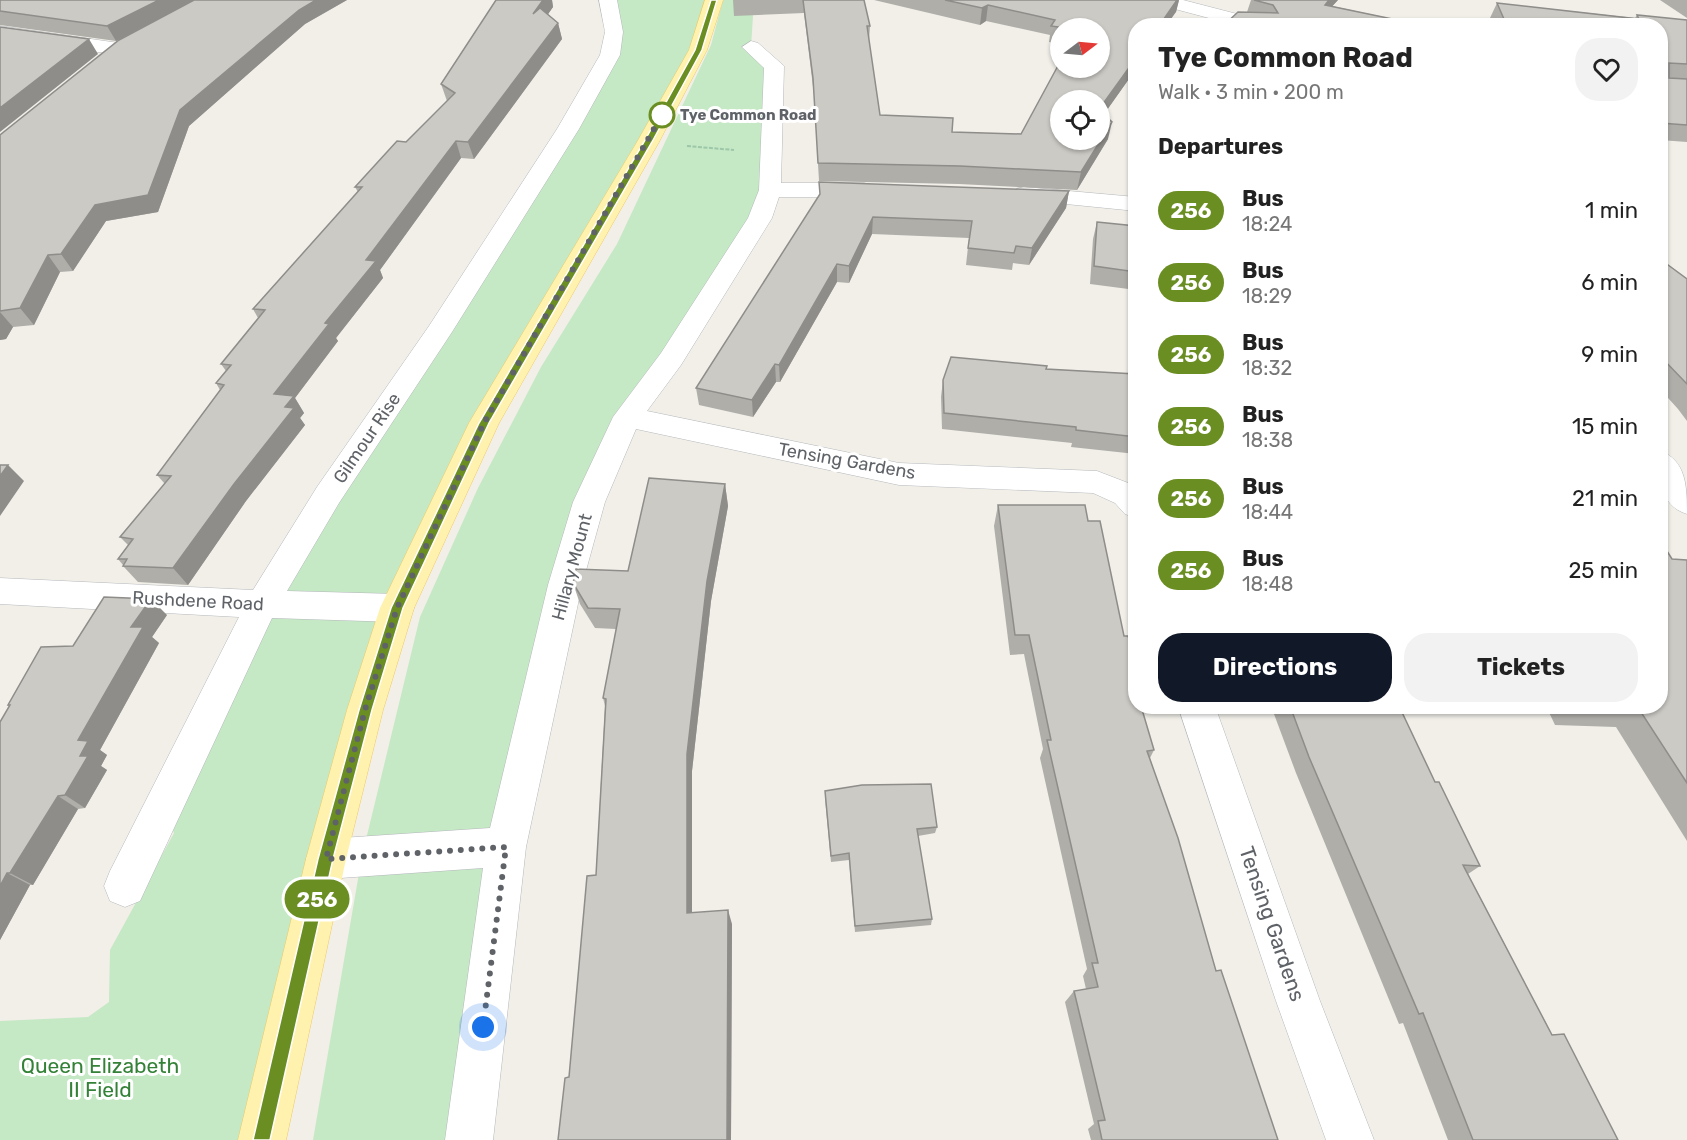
<!DOCTYPE html>
<meta charset="utf-8">
<style>
body{margin:0;font-family:Rubik,sans-serif;background:#f2f2f2;color:#222;height:100vh;display:flex;flex-direction:column;font-size:22px;white-space:nowrap}
*{box-sizing:border-box;margin:0}
p{font-size:20px;color:#767676}
.icon{flex:none;width:33px;height:33px;fill:none;stroke:currentColor;stroke-width:2;stroke-linecap:round;stroke-linejoin:round}
.map{position:relative;flex:1;overflow:hidden}
.drawer{position:absolute;left:1128px;top:18px;width:540px;height:696px;display:flex;flex-direction:column;background:#fff;border-radius:24px;box-shadow:0 2px 4px #0004}
.drawer>*{flex:none}
.badge{padding:0 12px;border-radius:20px;font-size:21px;line-height:39px}
.needle{width:39px;rotate:74deg}
.fabs{position:absolute;left:1050px;top:18px;display:grid;gap:12px}
.fabs a{display:grid;place-items:center;width:60px;height:60px;border-radius:50%;background:#fff;box-shadow:0 2px 4px #0004;font-size:30px}
.you{position:absolute;width:30px;height:30px;margin:-15px;border:4px solid #fff;border-radius:50%;background:#1a73e8;box-shadow:0 0 0 9px #1a73e833}
.map>.badge{position:absolute;translate:-50% -50%;box-shadow:0 0 0 3px #fff}
h2{padding:0 30px;font-size:22px;line-height:54px}
.round{display:grid;place-items:center;flex:none;width:63px;height:63px;border-radius:24px;background:#f2f2f2}
.overview{display:flex;align-items:center;justify-content:space-between;height:102px;padding:0 30px}
h1{font-size:28px;font-weight:700;line-height:45px}
.button{display:flex;gap:12px;margin-top:auto;padding:12px 30px}
.button a{flex:1;height:69px;border-radius:24px;background:#111827;color:#fff;font-size:24px;font-weight:700;line-height:69px;text-align:center}
.button a+a{background:#f2f2f2;color:#222}
ul{padding:0;list-style:none}
li{display:flex;align-items:center;gap:18px;height:72px;padding:0 30px}
li div{flex:1}
li b{display:block;font-size:22px}
li em{font-style:normal}
li .badge{min-width:66px;font-weight:700;text-align:center}
.map>svg:first-child{display:block}
.green{fill:#c5e8c5}
.lines{fill:none;stroke-linecap:round;stroke-linejoin:round}
.minor-casing{stroke:#b5b8bc;stroke-width:1}
.major-casing{stroke:#f2c960;stroke-width:1}
.path{stroke:#9cc7a9;stroke-width:2;stroke-dasharray:4 1.5;stroke-linecap:butt}
.minor{fill:#fff;fill-rule:evenodd}
.major{fill:#fff2af;fill-rule:evenodd}
.wall{fill:#afaea9}
.shaded-wall{fill:#8f8d8a}
.building{fill:#cccac5;stroke:#8f8d8a;stroke-width:1.5}
.line{fill:#6b8e23;stroke:#fff;stroke-width:1.5}
.walk{stroke:#5f6368;stroke-width:6;stroke-dasharray:0 10.8}
.stop-dot{fill:#fff;stroke:#6b8e23;stroke-width:3}
.labels{text-anchor:middle;stroke-width:6;stroke-linejoin:round;paint-order:stroke}
.far-stop-label{font-size:15px;font-weight:bold;fill:#5f6368;stroke:#fff;text-anchor:start}
.street-label{font-size:18px;fill:#5f6368;stroke:#fff}
.near-street-label{font-size:21px;fill:#5f6368;stroke:#fff}
.near-park-label{font-size:21px;fill:#348238;stroke:#fff}
</style>
<div class="map">
<svg width="1687" height="1140" viewBox="0 0 1687 1140">
<rect width="100%" height="100%" fill="#f1efe8"/>
<path class="green" d="M 608,0 L 714,0 L 698,50 L 397,608 L 262,1140 L 0,1140 L 0,1021 L 88,1017 L 109,1002 L 110,950 L 174,833 L 163,808 L 262,604 L 610,55 Z
M 723,0 L 754,0 L 751,47 L 774,66 L 770,190 L 589,502 L 469,1140 L 313,1140 L 362,856 L 420,617 L 478,488 L 541,367 L 617,244 L 711,45 Z"/>
<g class="lines">
<defs>
<path id="minor" d="M 599,0 L 617,0 L 623,32 L 620,55 L 579,129 L 452,332 L 339,503 L 287,591 L 397,594 L 409,598 L 414,608 L 409,618 L 397,622 L 272,618 L 140,901 L 125,907 L 110,901 L 104,886 L 110,871 L 239,617 L 0,604 L 0,578 L 253,590 L 317,487 L 429,326 L 557,129 L 600,55 L 605,32 Z
M 1153,0 L 1183,0 L 1268,22 L 1271,26 L 1239,26 L 1156,4 Z
M 0,26 L 119,43 L 128,49 L 119,55 L 0,38 Z
M 751,41 L 758,43 L 784,66 L 781,183 L 864,183 L 872,185 L 875,190 L 872,195 L 864,197 L 779,197 L 772,218 L 681,365 L 647,411 L 899,463 L 1097,471 L 1136,486 L 1136,518 L 1125,514 L 1115,503 L 1093,493 L 899,485 L 636,429 L 605,502 L 582,585 L 526,847 L 493,1140 L 445,1140 L 483,868 L 326,879 L 312,873 L 306,859 L 312,845 L 326,839 L 490,828 L 548,585 L 573,502 L 613,417 L 661,353 L 748,218 L 759,190 L 764,68 L 742,47 Z
M 1024,187 L 1136,197 L 1136,211 L 1016,199 L 1013,194 L 1016,189 Z
M 1660,451 C 1687,460 1687,489 1687,514 C 1658,505 1660,476 1660,451 Z
M 1178,706 L 1215,706 L 1320,1001 L 1374,1140 L 1326,1140 L 1276,1001 Z"/>
<path id="major" d="M 705,0 L 723,0 L 707,50 L 659,142 L 499,423 L 414,608 L 383,710 L 346,859 L 286,1140 L 238,1140 L 306,859 L 347,710 L 380,608 L 469,423 L 637,142 L 689,50 Z"/>
</defs>
<use href="#minor" class="minor-casing"/>
<use href="#major" class="major-casing"/>
<path class="path" d="M 687,146 L 734,150"/>
<use href="#minor" class="minor"/>
<use href="#major" class="major"/>
</g>
<path class="wall" d="M 0,0 L 347,0 L 305,24 L 189,126 L 158,212 L 106,221 L 73,271 L 60,272 L 34,325 L 13,327 L 6,339 L 0,340 L 0,135 L 159,19 L 116,41 L 0,25 Z
M 496,0 L 552,0 L 553,7 L 548,14 L 558,23 L 562,39 L 474,159 L 461,158 L 380,270 L 383,278 L 336,338 L 338,341 L 295,398 L 304,413 L 300,418 L 305,425 L 246,501 L 188,585 L 138,582 L 123,566 L 123,565 L 118,559 L 128,545 L 120,537 L 165,484 L 157,475 L 220,390 L 216,383 L 226,371 L 221,364 L 258,318 L 253,309 L 358,192 L 355,187 L 406,142 L 447,101 L 441,84 Z
M 733,0 L 864,0 L 870,26 L 869,41 L 880,115 L 952,132 L 1021,134 L 1100,28 L 1060,28 L 1060,45 L 1049,42 L 1050,35 L 986,21 L 980,25 L 874,0 L 1179,0 L 1176,12 L 1136,26 L 1136,69 L 1103,115 L 1108,139 L 1077,190 L 959,184 L 819,181 L 814,95 L 804,13 L 734,16 Z
M 1251,0 L 1338,0 L 1332,6 L 1426,26 L 1247,12 Z
M 1660,0 L 1687,0 L 1687,18 Z
M 1497,3 L 1635,18 L 1637,15 L 1687,20 L 1687,142 L 1660,140 L 1660,26 L 1493,26 L 1490,18 Z
M 1069,191 L 1066,208 L 1029,265 L 1013,263 L 1012,270 L 966,265 L 969,238 L 872,234 L 849,283 L 837,282 L 780,382 L 776,382 L 753,417 L 699,405 L 696,388 L 820,194 Z
M 1097,222 L 1136,226 L 1136,290 L 1090,284 L 1093,239 Z
M 1660,259 L 1687,279 L 1687,421 L 1678,409 L 1660,389 Z
M 1046,369 L 1136,374 L 1136,454 L 1071,447 L 1072,443 L 942,429 L 941,397 L 943,380 Z
M 725,484 L 728,506 L 711,601 L 692,771 L 692,913 L 732,924 L 731,1140 L 558,1140 L 569,1077 L 596,875 L 605,706 L 603,698 L 616,629 L 595,628 L 580,604 L 573,583 L 628,571 Z
M 998,505 L 1088,521 L 1124,636 L 1136,659 L 1136,706 L 1154,750 L 1150,758 L 1216,971 L 1278,1140 L 1091,1140 L 1088,1129 L 1094,1124 L 1065,1002 L 1074,991 L 1086,989 L 1083,976 L 1087,969 L 1040,758 L 1043,749 L 1024,654 L 1010,655 L 994,526 Z
M 1672,559 L 1687,560 L 1687,841 L 1616,727 L 1555,725 L 1546,706 L 1660,706 Z
M 167,615 L 152,637 L 159,643 L 100,750 L 107,755 L 101,766 L 107,770 L 85,808 L 78,809 L 33,885 L 30,885 L 0,940 L 0,722 L 10,707 L 8,705 L 73,646 Z
M 1271,706 L 1399,706 L 1435,782 L 1480,866 L 1468,874 L 1552,1035 L 1618,1140 L 1448,1140 L 1403,1023 L 1399,1024 L 1296,773 Z
M 825,798 L 937,827 L 935,833 L 918,836 L 932,919 L 931,925 L 855,932 L 849,860 L 831,862 Z"/>
<path class="shaded-wall" d="M 159,0 L 195,0 L 116,41 L 107,26 Z
M 316,0 L 347,0 L 305,24 L 189,126 L 158,212 L 106,221 L 73,271 L 61,254 L 95,205 L 180,110 L 299,10 Z
M 543,0 L 552,0 L 553,7 L 537,30 L 533,14 Z
M 1177,0 L 1179,0 L 1176,12 L 1166,26 L 1159,26 Z
M 1329,0 L 1338,0 L 1320,20 L 1325,5 Z
M 988,5 L 986,21 L 980,25 L 982,8 Z
M 558,23 L 562,39 L 474,159 L 468,142 Z
M 89,39 L 98,54 L 0,132 L 0,108 Z
M 1136,58 L 1136,69 L 1100,120 L 1100,108 Z
M 1112,122 L 1108,139 L 1077,190 L 1081,172 Z
M 456,141 L 461,158 L 380,270 L 383,278 L 336,338 L 338,341 L 295,398 L 304,413 L 300,418 L 305,425 L 246,501 L 188,585 L 173,568 L 274,394 L 325,323 L 366,260 Z
M 1069,191 L 1066,208 L 1029,265 L 1032,248 Z
M 873,217 L 872,234 L 849,283 L 849,266 Z
M 48,255 L 60,272 L 34,325 L 20,308 Z
M 837,264 L 837,282 L 780,382 L 779,365 Z
M 0,312 L 13,327 L 6,339 L 0,340 Z
M 775,364 L 776,382 L 753,417 L 752,400 Z
M 8,465 L 24,481 L 0,516 L 0,476 Z
M 725,484 L 728,506 L 711,601 L 692,771 L 692,927 L 687,913 L 687,754 L 707,581 Z
M 151,599 L 167,615 L 152,637 L 159,643 L 100,750 L 107,755 L 101,766 L 107,770 L 85,808 L 65,795 L 80,756 L 78,740 L 131,627 Z
M 58,796 L 78,809 L 33,885 L 10,873 Z
M 7,873 L 30,885 L 0,940 L 0,886 Z
M 728,910 L 732,924 L 731,1140 L 727,1140 Z"/>
<path class="building" d="M 0,0 L 159,0 L 107,26 L 0,11 Z
M 194,0 L 316,0 L 299,10 L 180,110 L 148,195 L 95,205 L 61,254 L 48,255 L 20,308 L 0,311 L 0,135 L 119,40 Z
M 496,0 L 543,0 L 533,14 L 540,8 L 558,23 L 468,142 L 456,141 L 366,260 L 376,261 L 325,323 L 329,324 L 274,394 L 294,396 L 285,407 L 294,408 L 234,484 L 173,568 L 123,566 L 127,559 L 118,559 L 133,539 L 120,537 L 171,476 L 157,475 L 224,385 L 216,383 L 231,365 L 221,364 L 265,310 L 253,309 L 362,187 L 355,187 L 397,141 L 406,142 L 455,93 L 441,84 Z
M 803,0 L 864,0 L 870,26 L 867,26 L 880,115 L 953,118 L 952,132 L 1021,134 L 1060,62 L 1060,68 L 1100,68 L 1100,28 L 1065,28 L 1051,26 L 1055,20 L 988,5 L 982,8 L 945,0 L 1177,0 L 1159,26 L 1136,26 L 1136,58 L 1100,108 L 1100,100 L 1060,100 L 1060,140 L 1100,140 L 1100,111 L 1112,122 L 1081,172 L 960,166 L 818,163 L 813,78 Z
M 1254,0 L 1329,0 L 1325,5 L 1426,26 L 1223,26 L 1238,12 L 1278,13 L 1273,5 Z
M 1497,3 L 1639,19 L 1637,15 L 1687,20 L 1687,64 L 1669,63 L 1669,78 L 1687,79 L 1687,125 L 1660,123 L 1660,26 L 1507,26 Z
M 0,27 L 89,39 L 0,108 Z
M 819,182 L 1069,191 L 1032,248 L 1016,246 L 1014,253 L 968,248 L 972,221 L 873,217 L 849,266 L 837,264 L 779,365 L 775,364 L 752,400 L 696,388 L 820,194 Z
M 1097,222 L 1136,226 L 1136,272 L 1094,266 Z
M 1660,259 L 1687,279 L 1687,384 L 1660,356 Z
M 951,357 L 1047,366 L 1046,369 L 1136,374 L 1136,437 L 1076,430 L 1076,427 L 944,413 L 943,380 Z
M 0,465 L 8,465 L 0,476 Z
M 649,478 L 725,484 L 707,581 L 687,754 L 687,913 L 728,910 L 727,1140 L 558,1140 L 565,1078 L 569,1077 L 587,876 L 596,875 L 606,699 L 603,698 L 620,609 L 588,608 L 573,583 L 576,569 L 628,571 Z
M 998,505 L 1085,505 L 1088,521 L 1100,521 L 1124,636 L 1128,636 L 1136,659 L 1136,681 L 1134,681 L 1136,687 L 1136,706 L 1141,706 L 1154,750 L 1147,751 L 1178,838 L 1216,971 L 1221,970 L 1278,1140 L 1102,1140 L 1098,1121 L 1105,1120 L 1074,991 L 1098,987 L 1092,963 L 1098,963 L 1047,740 L 1051,740 L 1029,635 L 1015,635 Z
M 1660,540 L 1672,559 L 1687,560 L 1687,783 L 1639,709 L 1576,706 L 1660,706 Z
M 104,597 L 151,599 L 131,627 L 143,627 L 78,740 L 88,741 L 80,756 L 88,756 L 65,795 L 58,796 L 10,873 L 7,873 L 0,886 L 0,722 L 10,705 L 8,705 L 41,647 L 73,646 Z
M 1290,706 L 1399,706 L 1435,782 L 1439,782 L 1480,866 L 1463,865 L 1552,1035 L 1564,1034 L 1618,1140 L 1473,1140 L 1423,1013 L 1419,1014 L 1309,757 Z
M 931,784 L 937,827 L 917,829 L 932,919 L 855,926 L 849,853 L 831,856 L 825,791 L 862,785 Z"/>
<path class="line" d="M 711,0 L 717,0 L 702,50 L 652,142 L 489,423 L 403,608 L 372,710 L 333,859 L 270,1140 L 253,1140 L 318,859 L 359,710 L 391,608 L 479,423 L 644,142 L 695,50 Z"/>
<g class="lines">
<path class="walk" d="M 483,1027 L 506,847 L 326,859 L 365,710 L 397,608 L 484,423 L 662,115"/>
</g>
<circle class="stop-dot" cx="662" cy="115" r="12"/>
<g class="labels">
<g class="far-stop-label">
<text x="680" y="120">Tye Common Road</text>
</g>
<g class="street-label">
<text transform="translate(367 438) rotate(-56)" y="6">Gilmour Rise</text>
<text transform="translate(847 461) rotate(10)" y="6">Tensing Gardens</text>
<text transform="translate(572 567) rotate(-75)" y="6">Hillary Mount</text>
<text transform="translate(198 601) rotate(3)" y="6">Rushdene Road</text>
</g>
<g class="near-street-label">
<text transform="translate(1272 924) rotate(71)" y="7">Tensing Gardens</text>
</g>
<g class="near-park-label">
<text x="100" y="1073">Queen Elizabeth<tspan x="100" dy="24">II Field</tspan></text>
</g>
</g>
</svg>
<div class="fabs">
<a><svg class="needle" viewBox="-14 -14 28 28"><path d="M0-13l5 13h-10z" fill="#e53935"/><path d="M0 13l5-13h-10z" fill="#767676"/></svg></a>
<a><svg class="icon" aria-label="locate" viewBox="0 0 24 24"><circle cx="12" cy="12" r="6"/><path d="M12 2v4M12 18v4M2 12h4M18 12h4"/></svg></a>
</div>
<div class="you" style="left:483px;top:1027px"></div>
<b class="badge" style="left:317px;top:899px;background:#6b8e23;color:#fff">256</b>
<section class="drawer">
<div class="overview"><div><h1>Tye Common Road</h1><p>Walk · 3 min · 200 m</p></div><a class="round"><svg class="icon" aria-label="heart" viewBox="0 0 24 24"><path d="M12 20l-8-8c-3-5 5-10 8-4 3-6 11-1 8 4z"/></svg></a></div>
<h2>Departures</h2>
<ul>
<li><span class="badge" style="background:#6b8e23;color:#fff">256</span><div><b>Bus</b><p>18:24</p></div><em>1 min</em></li>
<li><span class="badge" style="background:#6b8e23;color:#fff">256</span><div><b>Bus</b><p>18:29</p></div><em>6 min</em></li>
<li><span class="badge" style="background:#6b8e23;color:#fff">256</span><div><b>Bus</b><p>18:32</p></div><em>9 min</em></li>
<li><span class="badge" style="background:#6b8e23;color:#fff">256</span><div><b>Bus</b><p>18:38</p></div><em>15 min</em></li>
<li><span class="badge" style="background:#6b8e23;color:#fff">256</span><div><b>Bus</b><p>18:44</p></div><em>21 min</em></li>
<li><span class="badge" style="background:#6b8e23;color:#fff">256</span><div><b>Bus</b><p>18:48</p></div><em>25 min</em></li>
</ul>
<div class="button"><a>Directions</a><a>Tickets</a></div>
</section>
</div>
